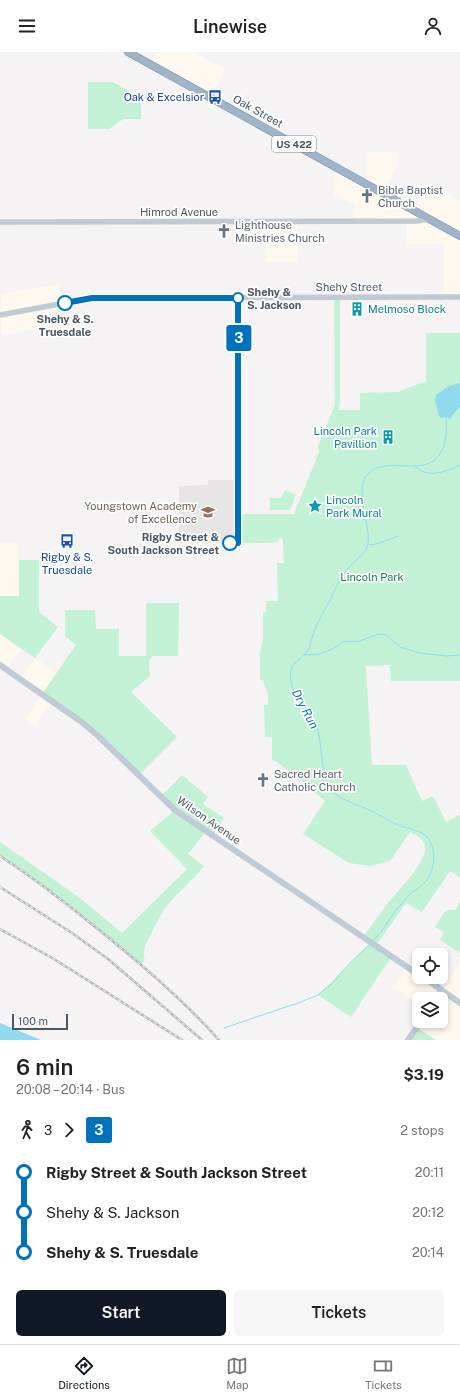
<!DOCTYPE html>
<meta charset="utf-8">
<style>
body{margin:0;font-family:"Public Sans",sans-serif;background:#f6f6f6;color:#222;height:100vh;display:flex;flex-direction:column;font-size:15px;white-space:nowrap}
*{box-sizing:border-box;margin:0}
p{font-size:13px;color:#767676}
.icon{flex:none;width:22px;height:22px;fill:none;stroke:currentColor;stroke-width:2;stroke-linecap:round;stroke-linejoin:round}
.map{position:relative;height:988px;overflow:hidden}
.drawer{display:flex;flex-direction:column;background:#fff;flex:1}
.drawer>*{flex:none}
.badge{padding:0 8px;border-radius:3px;font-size:14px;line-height:26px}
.controls{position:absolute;left:412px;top:896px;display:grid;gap:8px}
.controls a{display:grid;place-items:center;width:36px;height:36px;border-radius:6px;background:#fff;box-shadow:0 2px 6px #0003;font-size:20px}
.scale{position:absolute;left:12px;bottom:10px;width:56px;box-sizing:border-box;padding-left:4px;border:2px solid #4a5661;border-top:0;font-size:11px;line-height:14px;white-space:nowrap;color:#4a5661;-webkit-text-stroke:3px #fff;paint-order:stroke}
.map>.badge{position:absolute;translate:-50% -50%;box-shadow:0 0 0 2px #fff}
.legs{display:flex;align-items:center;gap:6px;height:44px;padding:0 16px;font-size:13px}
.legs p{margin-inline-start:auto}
.overview{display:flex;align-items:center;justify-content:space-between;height:68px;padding:0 16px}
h1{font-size:22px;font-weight:600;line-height:30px}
.primary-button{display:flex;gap:8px;margin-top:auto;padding:8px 16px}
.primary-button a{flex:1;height:46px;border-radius:6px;background:#111827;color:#fff;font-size:16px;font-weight:600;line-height:46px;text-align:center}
.primary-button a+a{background:#f6f6f6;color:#222}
ul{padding:0 16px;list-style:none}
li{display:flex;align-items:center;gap:14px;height:40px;font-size:15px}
li i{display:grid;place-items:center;width:6px;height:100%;margin:0 5px;background:currentColor}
li i::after{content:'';width:10px;height:10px;margin:-5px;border:3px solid;border-radius:50%;background:#fff}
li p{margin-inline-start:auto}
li:first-child i{background:linear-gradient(#0000 50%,currentColor 0)}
li:last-child i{background:linear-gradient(currentColor 50%,#0000 0)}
header{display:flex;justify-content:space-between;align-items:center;height:52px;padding:0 16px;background:#fff;font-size:18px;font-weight:600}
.menu{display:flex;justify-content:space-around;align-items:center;height:56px;border-top:1px solid #e0e0e0;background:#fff;font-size:11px;color:#767676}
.menu a{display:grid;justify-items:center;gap:2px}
.menu .current{color:#111827}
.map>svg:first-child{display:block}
.commercial{fill:#fdf9ef}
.education{fill:#e6e4e5}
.green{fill:#c3f1d5}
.water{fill:#90daee}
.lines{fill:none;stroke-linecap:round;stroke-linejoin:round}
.stream{stroke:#90daee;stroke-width:1}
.trunk-casing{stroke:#7690ad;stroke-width:8}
.tertiary{stroke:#c1cad2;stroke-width:5.5}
.secondary{stroke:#c1cbd6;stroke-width:6}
.trunk{stroke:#9fb4c9;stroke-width:7}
.rail-casing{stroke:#b5b8bd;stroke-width:2.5}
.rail{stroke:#fff;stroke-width:1;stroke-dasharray:3;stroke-linecap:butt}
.line-1-casing{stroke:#fff;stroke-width:9}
.line-1{stroke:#0072bc;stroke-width:6}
.stop-1-dot{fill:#fff;stroke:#0072bc;stroke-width:2}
.labels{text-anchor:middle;stroke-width:3.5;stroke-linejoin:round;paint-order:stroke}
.shield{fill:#fff;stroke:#808990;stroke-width:1}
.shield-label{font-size:10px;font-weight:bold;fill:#4a5661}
.transit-label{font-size:11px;fill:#164399;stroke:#fff;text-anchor:end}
.street-label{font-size:11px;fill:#4a5661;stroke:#fff}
.worship-label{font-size:11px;fill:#5b616d;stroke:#fff;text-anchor:start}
.stop-label{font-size:11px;font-weight:bold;fill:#4a5661;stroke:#fff;text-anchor:start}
.culture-label{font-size:11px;fill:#0d838f;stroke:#fff;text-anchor:start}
.education-label{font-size:11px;fill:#785e54;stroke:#fff;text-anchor:end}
.park-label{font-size:11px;fill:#17864f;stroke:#fff}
.water-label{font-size:12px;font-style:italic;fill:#0c7c9b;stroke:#fff}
</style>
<header><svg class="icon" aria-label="menu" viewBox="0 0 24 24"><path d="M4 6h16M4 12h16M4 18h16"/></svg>Linewise<svg class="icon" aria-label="person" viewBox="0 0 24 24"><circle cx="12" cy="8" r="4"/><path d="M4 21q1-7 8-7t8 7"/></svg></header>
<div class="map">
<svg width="460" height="988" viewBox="0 0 460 988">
<rect width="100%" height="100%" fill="#f5f3f3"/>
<path class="commercial" d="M 157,0 L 194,0 L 225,17 L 210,45 L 150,12 Z
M 366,100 L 397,100 L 397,114 L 383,140 L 414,158 L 428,131 L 460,149 L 460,245 L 444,245 L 444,192 L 407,192 L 407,170 L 354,169 L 354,153 L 334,142 L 334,114 L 366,131 Z
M 297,169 L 297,209 L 266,209 L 265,170 Z
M 60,232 L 61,272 L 1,283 L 1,242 Z
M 0,491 L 19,491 L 19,544 L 0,544 Z
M 0,582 L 21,597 L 6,617 L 0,613 Z
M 35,606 L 57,621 L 42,642 L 52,649 L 35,674 L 25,667 L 42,642 L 20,627 Z
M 460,911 L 460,988 L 436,988 L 416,975 L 421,969 L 441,969 L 441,947 L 419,947 L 419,952 L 394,936 L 408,915 L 442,938 Z"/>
<path class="education" d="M 208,428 L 238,428 L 238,491 L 179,491 L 179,434 L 208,433 Z"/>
<path class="green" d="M 88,30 L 113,30 L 141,45 L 141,67 L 123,67 L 109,77 L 88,77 Z
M 334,245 L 340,245 L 340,349 L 339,358 L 360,358 L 360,341 L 398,340 L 426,329 L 426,281 L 460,281 L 460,629 L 391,629 L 390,613 L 366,614 L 372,713 L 406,713 L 422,749 L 433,744 L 446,770 L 460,763 L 460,826 L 450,819 L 422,860 L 406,851 L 376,893 L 392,904 L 351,965 L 318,943 C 337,927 353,908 371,891 L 363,885 C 371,874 379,863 387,852 C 396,841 429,808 425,794 C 423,786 416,783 410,780 L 390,809 L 370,814 L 349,811 L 303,782 L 325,749 L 276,709 L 272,708 L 272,685 L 265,685 L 264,653 L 268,653 L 268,642 L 263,628 L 260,628 L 260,600 L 263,588 L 263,560 L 266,560 L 266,549 L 278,549 L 277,511 L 284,511 L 283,489 L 281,485 L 277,490 L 270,491 L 238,491 L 238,462 L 294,462 L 319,400 L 318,394 L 335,353 Z
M 285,438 L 296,443 L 290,458 L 270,458 L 270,446 L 281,446 Z
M 190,464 L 199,464 L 199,471 L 190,471 Z
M 19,508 L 39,508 L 39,560 L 58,575 L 35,606 L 0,582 L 0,544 L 19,544 Z
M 146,551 L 179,551 L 178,604 L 153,604 L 149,609 L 150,624 L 131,640 L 177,685 L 139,723 L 97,683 L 42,642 L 76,593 L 65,584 L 65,558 L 95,558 L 96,577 L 119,577 L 119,604 L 146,604 Z
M 182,723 L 208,745 L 203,752 L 224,766 L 213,784 L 206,779 L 188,802 L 204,814 C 192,830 170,846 161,863 C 155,874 147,887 144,899 C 143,907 147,906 141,914 L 70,854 L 0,804 L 0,790 L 80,846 L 122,881 L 187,817 L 150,779 L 175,758 L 161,744 Z
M 460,850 L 460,901 L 440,888 L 444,880 L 435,875 L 446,858 L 455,858 Z
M 416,975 L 436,988 L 408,988 Z"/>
<path class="water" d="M 460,331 L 460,355 L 455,360 L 450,367 L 446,365 L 440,366 L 435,349 L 436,343 L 449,334 Z
M 0,971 L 41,988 L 0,988 Z"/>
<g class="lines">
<path class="stream" d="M 415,414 C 427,427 446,420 460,413
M 369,493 L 376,492 L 399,484
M 305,603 L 319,602 L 333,597 L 342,590 L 360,589 L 378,582 L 386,583 L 400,595 L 420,601 L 446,604 L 460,603
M 373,889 C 385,877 393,860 405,847 C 412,839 423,835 428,826 C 436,814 436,793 425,783 C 418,778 406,776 398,773 C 388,769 378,762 367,757 C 353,751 337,747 328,734 C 324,729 325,721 323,714 C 321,700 320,682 315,669 C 309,655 293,645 291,630 C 288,608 299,612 308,598 C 312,591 312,582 316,575 C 320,566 325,558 329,550 C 334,540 339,528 346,519 C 352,510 366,503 368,492 C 371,473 354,438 367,423 C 388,399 434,434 445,390 C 447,382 446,373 446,365
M 224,976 L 298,951 L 318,943 L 332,931 L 351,910 L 369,893"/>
<defs>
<path id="trunk" d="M 128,0 L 460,184"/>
</defs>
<use href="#trunk" class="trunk-casing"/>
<path class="tertiary" d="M 0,170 L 417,169 L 429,167
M 0,263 L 92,246 L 460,245"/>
<path class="secondary" d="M 0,613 L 83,671 L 97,683 L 175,758 L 419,923
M 423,925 L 460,951
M 435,947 L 442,938
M 408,988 L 421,969"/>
<use href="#trunk" class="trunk"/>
<defs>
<path id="rail" d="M 0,804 C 43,832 82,864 121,896 C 156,925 189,954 219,988
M 0,835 L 72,881 L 108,907 L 202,988
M 0,877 L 54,907 L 182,988"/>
</defs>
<use href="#rail" class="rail-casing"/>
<use href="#rail" class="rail"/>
</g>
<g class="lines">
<defs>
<path id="line-1" d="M 65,251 L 92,246 L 238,246 L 238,491 L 230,491"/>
</defs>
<use href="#line-1" class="line-1-casing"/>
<use href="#line-1" class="line-1"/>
</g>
<defs>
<symbol id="bus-bare" viewBox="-9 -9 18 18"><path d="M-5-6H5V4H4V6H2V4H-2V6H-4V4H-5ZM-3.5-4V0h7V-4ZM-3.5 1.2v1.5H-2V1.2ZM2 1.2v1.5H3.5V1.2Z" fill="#1a4fb4" stroke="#fff" stroke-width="2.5" paint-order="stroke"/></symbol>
<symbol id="church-bare" viewBox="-9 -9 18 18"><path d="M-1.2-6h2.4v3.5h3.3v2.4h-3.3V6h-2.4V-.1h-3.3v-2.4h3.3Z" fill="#6b7280" stroke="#fff" stroke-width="2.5" paint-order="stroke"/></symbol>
<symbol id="building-bare" viewBox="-9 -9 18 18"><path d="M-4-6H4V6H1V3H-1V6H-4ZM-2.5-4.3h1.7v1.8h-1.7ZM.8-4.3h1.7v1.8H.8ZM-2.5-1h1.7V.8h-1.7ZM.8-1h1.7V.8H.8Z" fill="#0f9aa8" stroke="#fff" stroke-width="2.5" paint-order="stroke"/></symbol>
<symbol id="sight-bare" viewBox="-9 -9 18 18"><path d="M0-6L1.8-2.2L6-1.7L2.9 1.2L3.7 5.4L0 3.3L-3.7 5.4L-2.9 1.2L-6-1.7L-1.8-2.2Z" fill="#0f9aa8" stroke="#fff" stroke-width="2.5" paint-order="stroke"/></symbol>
<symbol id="school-bare" viewBox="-9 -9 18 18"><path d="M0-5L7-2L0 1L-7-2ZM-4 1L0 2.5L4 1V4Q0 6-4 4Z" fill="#8d6e63" stroke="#fff" stroke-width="2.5" paint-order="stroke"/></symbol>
</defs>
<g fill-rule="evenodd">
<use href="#bus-bare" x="205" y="35" width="20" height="20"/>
<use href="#church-bare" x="357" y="134" width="20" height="20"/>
<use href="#church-bare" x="214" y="169" width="20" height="20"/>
<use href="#building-bare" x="347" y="247" width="20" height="20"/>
<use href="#building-bare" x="378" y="375" width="20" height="20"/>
<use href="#sight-bare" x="305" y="444" width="20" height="20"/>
<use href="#school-bare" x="198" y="450" width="20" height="20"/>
<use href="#bus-bare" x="57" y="479" width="20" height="20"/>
<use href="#church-bare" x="253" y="718" width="20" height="20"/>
</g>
<g class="stop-1-dot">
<circle cx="238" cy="246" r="5"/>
<circle cx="65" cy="251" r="7"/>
<circle cx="230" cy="491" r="7"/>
</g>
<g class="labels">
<rect class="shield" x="272" y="84" width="44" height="16" rx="3"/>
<g class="shield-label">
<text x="294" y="96">US 422</text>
</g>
<g class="transit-label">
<text x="204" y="49">Oak &amp; Excelsior</text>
<text x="67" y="509" text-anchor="middle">Rigby &amp; S.<tspan x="67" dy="13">Truesdale</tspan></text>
</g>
<g class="street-label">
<text transform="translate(258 59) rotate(29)" y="4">Oak Street</text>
<text x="179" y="164">Himrod Avenue</text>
<text x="349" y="239">Shehy Street</text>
<text transform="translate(209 768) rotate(35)" y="4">Wilson Avenue</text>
</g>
<g class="worship-label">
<text x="378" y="142">Bible Baptist<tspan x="378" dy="13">Church</tspan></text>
<text x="235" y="177">Lighthouse<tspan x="235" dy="13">Ministries Church</tspan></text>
<text x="274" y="726">Sacred Heart<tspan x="274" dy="13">Catholic Church</tspan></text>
</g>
<g class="stop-label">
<text x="247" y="244">Shehy &amp;<tspan x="247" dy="13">S. Jackson</tspan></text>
<text x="65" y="271" text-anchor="middle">Shehy &amp; S.<tspan x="65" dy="13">Truesdale</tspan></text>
<text x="219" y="489" text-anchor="end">Rigby Street &amp;<tspan x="219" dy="13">South Jackson Street</tspan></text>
</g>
<g class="culture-label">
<text x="368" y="261">Melmoso Block</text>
<text x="377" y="383" text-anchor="end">Lincoln Park<tspan x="377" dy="13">Pavillion</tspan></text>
<text x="326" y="452">Lincoln<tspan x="326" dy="13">Park Mural</tspan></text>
</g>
<g class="education-label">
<text x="197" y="458">Youngstown Academy<tspan x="197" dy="13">of Excellence</tspan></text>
</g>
<g class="park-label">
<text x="372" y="529">Lincoln Park</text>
</g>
<g class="water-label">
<text transform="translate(305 657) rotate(62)" y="4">Dry Run</text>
</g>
</g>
</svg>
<div class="controls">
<a><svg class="icon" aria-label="locate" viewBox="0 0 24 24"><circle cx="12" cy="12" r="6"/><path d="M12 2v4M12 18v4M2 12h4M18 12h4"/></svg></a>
<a><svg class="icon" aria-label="layers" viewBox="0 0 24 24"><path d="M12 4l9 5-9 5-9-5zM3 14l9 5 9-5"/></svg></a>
</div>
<div class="scale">100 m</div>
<b class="badge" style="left:239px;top:286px;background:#0072bc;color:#fff">3</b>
</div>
<section class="drawer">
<div class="overview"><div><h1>6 min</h1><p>20:08 – 20:14 · Bus</p></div><b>$3.19</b></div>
<div class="legs"><svg class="icon" aria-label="walk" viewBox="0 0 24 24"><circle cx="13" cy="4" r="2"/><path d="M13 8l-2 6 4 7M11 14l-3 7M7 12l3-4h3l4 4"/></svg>3<svg class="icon" aria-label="forward" viewBox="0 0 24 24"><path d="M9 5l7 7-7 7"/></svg><b class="badge" style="background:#0072bc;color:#fff">3</b><p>2 stops</p></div>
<ul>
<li><i style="color:#0072bc"></i><b>Rigby Street &amp; South Jackson Street</b><p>20:11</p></li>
<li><i style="color:#0072bc"></i><span>Shehy &amp; S. Jackson</span><p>20:12</p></li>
<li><i style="color:#0072bc"></i><b>Shehy &amp; S. Truesdale</b><p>20:14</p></li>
</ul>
<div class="primary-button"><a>Start</a><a>Tickets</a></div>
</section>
<nav class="menu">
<a class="current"><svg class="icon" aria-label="directions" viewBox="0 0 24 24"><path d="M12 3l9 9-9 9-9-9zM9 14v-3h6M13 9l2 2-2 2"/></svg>Directions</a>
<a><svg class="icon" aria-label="map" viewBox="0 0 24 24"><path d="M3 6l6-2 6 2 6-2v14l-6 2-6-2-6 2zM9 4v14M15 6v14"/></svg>Map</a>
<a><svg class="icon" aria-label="tickets" viewBox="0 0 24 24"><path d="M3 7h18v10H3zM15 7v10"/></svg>Tickets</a>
</nav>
